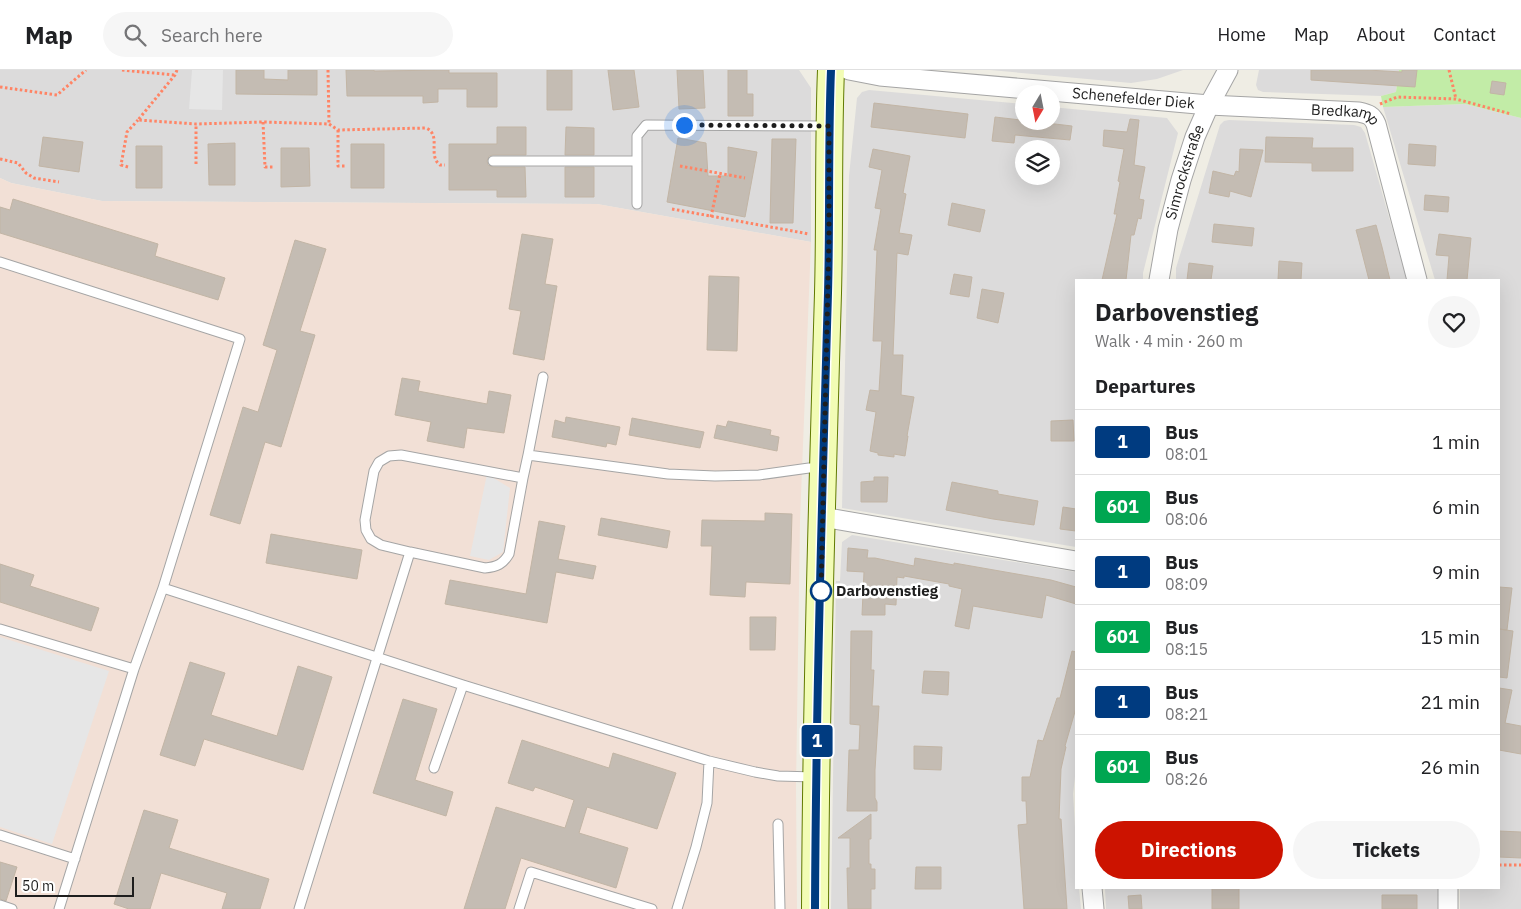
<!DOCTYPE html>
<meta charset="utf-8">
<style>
body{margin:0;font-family:"IBM Plex Sans",sans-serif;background:#f6f6f6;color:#202124;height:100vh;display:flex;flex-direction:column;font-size:19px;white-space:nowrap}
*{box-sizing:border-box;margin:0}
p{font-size:16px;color:#757577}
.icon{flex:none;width:28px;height:28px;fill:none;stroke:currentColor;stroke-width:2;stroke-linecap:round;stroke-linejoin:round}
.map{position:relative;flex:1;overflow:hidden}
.drawer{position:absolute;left:1075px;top:209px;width:425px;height:610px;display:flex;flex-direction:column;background:#fff;border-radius:0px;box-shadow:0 5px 20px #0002}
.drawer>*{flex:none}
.badge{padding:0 10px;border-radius:4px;font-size:18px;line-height:32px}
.needle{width:32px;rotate:190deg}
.tools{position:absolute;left:1015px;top:15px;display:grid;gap:10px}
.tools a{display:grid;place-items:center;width:45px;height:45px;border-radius:50%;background:#fff;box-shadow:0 5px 20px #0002;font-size:25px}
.scale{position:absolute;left:15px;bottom:12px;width:119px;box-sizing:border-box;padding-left:5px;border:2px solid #1e1e1e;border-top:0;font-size:14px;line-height:18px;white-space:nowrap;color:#1e1e1e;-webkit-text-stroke:4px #fff;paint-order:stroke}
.you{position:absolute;width:25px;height:25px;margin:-12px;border:4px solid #fff;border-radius:50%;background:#1a73e8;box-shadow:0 0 0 8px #1a73e833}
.map>.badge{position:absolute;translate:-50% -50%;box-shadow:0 0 0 2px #fff}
h2{padding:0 20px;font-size:19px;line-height:45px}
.round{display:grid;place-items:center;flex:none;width:52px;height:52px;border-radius:26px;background:#f6f6f6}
.headline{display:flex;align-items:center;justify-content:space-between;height:85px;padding:0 20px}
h1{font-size:24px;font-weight:800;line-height:38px}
.button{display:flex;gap:10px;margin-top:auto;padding:10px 20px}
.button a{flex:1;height:58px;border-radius:30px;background:#cc1300;color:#fff;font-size:20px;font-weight:800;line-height:58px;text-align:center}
.button a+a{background:#f6f6f6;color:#202124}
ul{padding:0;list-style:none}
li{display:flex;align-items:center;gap:15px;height:65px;padding:0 20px;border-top:1px solid #e0e0e0}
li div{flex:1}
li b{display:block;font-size:19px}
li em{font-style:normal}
li .badge{min-width:55px;font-weight:700;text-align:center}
header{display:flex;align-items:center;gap:30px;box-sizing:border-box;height:70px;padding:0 25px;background:#fff;border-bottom:1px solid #e0e0e0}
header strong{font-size:24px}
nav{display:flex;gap:28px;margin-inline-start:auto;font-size:18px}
.search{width:350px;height:45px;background:#f6f6f6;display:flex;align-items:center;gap:12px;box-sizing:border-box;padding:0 18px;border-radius:28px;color:#757577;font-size:19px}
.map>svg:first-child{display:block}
.residential{fill:#dcdbdb;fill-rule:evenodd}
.military{fill:#f2e0d6}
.grass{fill:#c2eca7}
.parking{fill:#e6e6e6}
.building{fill:#c4bcb3;stroke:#c2b5a5}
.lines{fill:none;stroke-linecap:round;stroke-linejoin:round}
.lane-casing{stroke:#a5a5a5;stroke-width:11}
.street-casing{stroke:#a5a5a5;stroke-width:21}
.secondary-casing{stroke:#617a01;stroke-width:28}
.path{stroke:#ff8465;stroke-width:3;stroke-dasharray:2.5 2.5;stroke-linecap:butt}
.lane{stroke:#fff;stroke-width:9}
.street{stroke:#fff;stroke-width:19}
.secondary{stroke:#f2fcb5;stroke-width:26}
.line-casing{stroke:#fff;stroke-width:11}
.line{stroke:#003b80;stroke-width:8}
.walk{stroke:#1e1e1e;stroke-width:5;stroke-dasharray:0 9}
.stop-dot{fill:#fff;stroke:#003b80;stroke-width:2.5}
.labels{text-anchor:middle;stroke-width:5;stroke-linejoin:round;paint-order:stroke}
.street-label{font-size:15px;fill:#1e1e1e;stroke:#fff}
.stop-label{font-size:15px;font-weight:bold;fill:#1e1e1e;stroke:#fff;text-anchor:start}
</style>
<header>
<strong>Map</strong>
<div class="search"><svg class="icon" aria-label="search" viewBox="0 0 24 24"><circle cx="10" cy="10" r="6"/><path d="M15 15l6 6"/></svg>Search here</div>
<nav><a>Home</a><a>Map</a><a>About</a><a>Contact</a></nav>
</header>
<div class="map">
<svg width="1521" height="839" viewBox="0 0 1521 839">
<rect width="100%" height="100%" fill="#efede4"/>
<path class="residential" d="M 0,0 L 799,0 L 811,18 L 811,172 L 597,134 L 102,131 L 11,113 L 0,108 Z
M 990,0 L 1183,0 L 1157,9 L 1131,13 Z
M 1259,0 L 1399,0 L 1396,22 L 1381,26 L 1263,22 L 1258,20 L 1256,15 Z
M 869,20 L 1024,34 L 1024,51 L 1051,51 L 1051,37 L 1167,48 L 1178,63 L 1143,203 L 1143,210 L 1076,210 L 1076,477 L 842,438 L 849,106 L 857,28 L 862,22 ZM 1024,79 L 1051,79 L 1051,106 L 1024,106 Z
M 1465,34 L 1521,48 L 1521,839 L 1460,839 L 1460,818 L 1499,818 L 1499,210 L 1435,210 L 1383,37 Z
M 1229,50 L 1354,55 L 1361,57 L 1365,63 L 1407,210 L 1176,210 L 1176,198 L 1220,55 L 1224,51 Z
M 852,465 L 1076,502 L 1076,698 L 1073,724 L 1076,774 L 1076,818 L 1079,818 L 1081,839 L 831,839 L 836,511 L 840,511 L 842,472 Z
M 1105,818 L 1438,818 L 1438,839 L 1106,839 Z"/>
<path class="military" d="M 0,108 L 11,113 L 102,131 L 597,134 L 811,172 L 800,451 L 796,717 L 797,839 L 0,839 Z"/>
<path class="grass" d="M 1399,0 L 1521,0 L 1521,48 L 1465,34 L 1383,37 L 1381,26 L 1396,22 Z"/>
<path class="parking" d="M 192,0 L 223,0 L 222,40 L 189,39 Z
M 487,404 L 510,418 L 503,482 L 489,490 L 470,486 Z
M 0,567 L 109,601 L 52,774 L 0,757 Z"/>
<path class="building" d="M 236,0 L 264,0 L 264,9 L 288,10 L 288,0 L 317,0 L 317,25 L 236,24 Z
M 346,0 L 374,0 L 374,1 L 449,0 L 449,3 L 497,3 L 497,37 L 467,37 L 467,19 L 438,19 L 438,32 L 423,33 L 423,26 L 347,26 Z
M 547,0 L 572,0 L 572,40 L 547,40 Z
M 608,0 L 634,0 L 639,37 L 613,40 Z
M 677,0 L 703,0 L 705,38 L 679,39 Z
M 728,0 L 747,0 L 747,24 L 753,24 L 753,46 L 728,46 Z
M 1311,0 L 1367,0 L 1402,2 L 1402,0 L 1417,0 L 1415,17 L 1311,10 Z
M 1492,11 L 1506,13 L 1504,25 L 1490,23 Z
M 874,33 L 968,44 L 965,68 L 871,57 Z
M 995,47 L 1072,56 L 1070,70 L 1015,65 L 1014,73 L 992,71 Z
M 1130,49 L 1139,50 L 1134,95 L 1145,97 L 1139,129 L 1144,130 L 1141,149 L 1138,148 L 1134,165 L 1131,165 L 1126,210 L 1102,210 L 1117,144 L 1114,144 L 1120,112 L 1118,111 L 1124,79 L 1103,76 L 1104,60 L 1127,62 Z
M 497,57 L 526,57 L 526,85 L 493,85 L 489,86 L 487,91 L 488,95 L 493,97 L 525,97 L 526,127 L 497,127 L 497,120 L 449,120 L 449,74 L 497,74 Z
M 566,57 L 594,58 L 594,85 L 565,85 Z
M 43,67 L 83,72 L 79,102 L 39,96 Z
M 1266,67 L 1313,68 L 1312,78 L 1353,78 L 1353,101 L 1312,101 L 1312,93 L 1265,92 Z
M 678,68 L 706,73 L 708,106 L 728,106 L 728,77 L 757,82 L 745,147 L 667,132 Z
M 772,69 L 796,69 L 793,153 L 770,153 Z
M 235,73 L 235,115 L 209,115 L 208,74 Z
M 351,74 L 384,74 L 384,118 L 351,118 Z
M 1409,74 L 1436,76 L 1435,96 L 1408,94 Z
M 136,76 L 162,76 L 162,118 L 136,118 Z
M 281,78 L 309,78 L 310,116 L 281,117 Z
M 873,79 L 910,86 L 903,123 L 906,124 L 899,163 L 912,165 L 908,185 L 897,183 L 893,285 L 903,285 L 901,325 L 914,327 L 907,366 L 908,366 L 905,386 L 894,384 L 894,387 L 878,385 L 878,383 L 870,381 L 876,342 L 866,340 L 870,320 L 879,321 L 882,271 L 873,271 L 877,180 L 874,180 L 881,139 L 875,138 L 882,100 L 869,97 Z
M 1240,79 L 1263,80 L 1251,127 L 1230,121 L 1229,127 L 1209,123 L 1213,101 L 1234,106 L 1236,101 L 1239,102 Z
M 565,97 L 594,97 L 594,127 L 565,127 Z
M 1425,125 L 1449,127 L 1448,142 L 1424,140 Z
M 13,129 L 158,174 L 155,186 L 225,208 L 218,230 L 0,163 L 0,137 L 10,140 Z
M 952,133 L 985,140 L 980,162 L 948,155 Z
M 1214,154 L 1254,158 L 1252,176 L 1212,172 Z
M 1376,155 L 1382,177 L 1390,210 L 1369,210 L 1359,171 L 1356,160 Z
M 522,164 L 553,169 L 545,214 L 557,216 L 544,290 L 513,284 L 521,241 L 509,239 Z
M 1439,164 L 1471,168 L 1467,210 L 1447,210 L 1449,186 L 1436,185 Z
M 295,170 L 326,179 L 300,261 L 315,265 L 281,377 L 265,372 L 240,454 L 210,445 L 243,337 L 258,342 L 277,280 L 263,275 Z
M 1279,191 L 1302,193 L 1301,210 L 1278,210 Z
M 1189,193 L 1213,196 L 1211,210 L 1187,210 Z
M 954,204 L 972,207 L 969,227 L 950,224 Z
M 709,206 L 739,207 L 737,281 L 707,280 Z
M 982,219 L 1004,223 L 998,253 L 977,248 Z
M 402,308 L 420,311 L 418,321 L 487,334 L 489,321 L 511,325 L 504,363 L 467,358 L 464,378 L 427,371 L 431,352 L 395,345 Z
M 566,347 L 620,357 L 616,375 L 607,373 L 606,377 L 552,367 L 555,350 L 565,353 Z
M 632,348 L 704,362 L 700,378 L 629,365 Z
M 1073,350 L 1074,371 L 1051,371 L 1051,351 Z
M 728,351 L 771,360 L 770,365 L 779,367 L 777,381 L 714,368 L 717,355 L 726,357 Z
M 874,407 L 888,407 L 887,432 L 861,432 L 861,412 L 874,411 Z
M 952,412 L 998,421 L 998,424 L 1038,431 L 1034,455 L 993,449 L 946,440 Z
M 1063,437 L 1076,439 L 1076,461 L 1060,459 Z
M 765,443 L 792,444 L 790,514 L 746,512 L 745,527 L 710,525 L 712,476 L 701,476 L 702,450 L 765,451 Z
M 601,448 L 670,461 L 667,478 L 598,465 Z
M 539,451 L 565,456 L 558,489 L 596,496 L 593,509 L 556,502 L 547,553 L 445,534 L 450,510 L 526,524 Z
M 271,464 L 362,480 L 357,509 L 266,493 Z
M 848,478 L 868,480 L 867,488 L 875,488 L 914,496 L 915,488 L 954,495 L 954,493 L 1051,510 L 1076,517 L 1076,534 L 1046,525 L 1042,548 L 973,536 L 969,559 L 955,556 L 962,519 L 949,516 L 949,514 L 904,506 L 904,508 L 897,507 L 896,535 L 885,534 L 885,545 L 862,545 L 864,502 L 847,501 Z
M 0,494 L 34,505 L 30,516 L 99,538 L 91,561 L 0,532 Z
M 1499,517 L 1512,518 L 1507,560 L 1499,559 Z
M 750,547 L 776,547 L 775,580 L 750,580 Z
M 1499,559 L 1513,561 L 1507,608 L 1499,607 Z
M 851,561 L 872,561 L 871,600 L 874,600 L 872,636 L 879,636 L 875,700 L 875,728 L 877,732 L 877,741 L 847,741 L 849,680 L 859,680 L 860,655 L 850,654 Z
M 1072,581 L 1076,582 L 1076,638 L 1065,676 L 1066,677 L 1061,699 L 1059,749 L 1061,749 L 1067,839 L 1024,839 L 1018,755 L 1027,754 L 1026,731 L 1022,731 L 1022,707 L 1030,707 L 1038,670 L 1043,671 L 1057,628 L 1060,628 Z
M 190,592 L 225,603 L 211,645 L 277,666 L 298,596 L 332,607 L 303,700 L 204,669 L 195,696 L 160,685 Z
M 924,601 L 949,602 L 948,625 L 922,623 Z
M 1499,618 L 1512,620 L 1505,653 L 1521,656 L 1521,684 L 1499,680 Z
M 403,629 L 437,639 L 415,710 L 453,722 L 446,746 L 373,723 Z
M 522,670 L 609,698 L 613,683 L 676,703 L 657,759 L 587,737 L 579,763 L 628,778 L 616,818 L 521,788 L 505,839 L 464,839 L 496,737 L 565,758 L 574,730 L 535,717 L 533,721 L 508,713 Z
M 914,676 L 942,677 L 941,700 L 914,699 Z
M 144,740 L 178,750 L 169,778 L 269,809 L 260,839 L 222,839 L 227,823 L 161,803 L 150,839 L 129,839 L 114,834 Z
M 871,744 L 871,769 L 869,769 L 869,794 L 871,794 L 871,799 L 875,799 L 875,819 L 871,819 L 871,839 L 848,839 L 847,798 L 850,798 L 850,768 L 838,768 Z
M 1499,761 L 1521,762 L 1521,788 L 1499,787 Z
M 0,792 L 17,797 L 6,831 L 0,829 Z
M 916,797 L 941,797 L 941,819 L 915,819 Z
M 1212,818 L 1239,818 L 1239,839 L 1212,839 Z
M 1141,825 L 1142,839 L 1129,839 L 1128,826 Z
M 1382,825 L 1417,825 L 1417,839 L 1382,839 Z"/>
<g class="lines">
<defs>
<path id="lane" d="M 493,91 L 637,91
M 637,134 L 637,66 L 646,55 L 829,56
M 0,192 L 240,269 L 163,518 L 134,599 L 59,839
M 401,385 L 523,408 L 509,484 C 503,494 497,497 485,498 L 410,482 L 381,475 L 371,469 L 366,460 L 365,450 L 374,401 L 379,392 L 389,386 Z
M 528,385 L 543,307
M 523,408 L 528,385 L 668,404 L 715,406 L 759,405 L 809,398 L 820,398
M 163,518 L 463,615 L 709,691 L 755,702 L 778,706 L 815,707
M 0,559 L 134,599
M 434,698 L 463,615
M 778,754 L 780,839
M 0,765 L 75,789
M 0,835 L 12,839
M 299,839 L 410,482
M 519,839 L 531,802 L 652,839
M 677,839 L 696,777 L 707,733 L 709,691"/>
<g id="street">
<path id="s1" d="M 849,0 L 880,6 L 1209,35 L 1359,42 C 1368,44 1372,45 1376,54 L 1417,210"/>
<path id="s2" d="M 1159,210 L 1168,159 L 1181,110 L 1195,67 L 1209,35 L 1228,0"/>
<path d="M 822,447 L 1076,491"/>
<path d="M 1092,818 L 1094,839"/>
<path d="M 1448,818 L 1448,839"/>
</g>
<path id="secondary" d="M 815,839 C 816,634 822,429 828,223 C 830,149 828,74 831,0"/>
</defs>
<use href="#lane" class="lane-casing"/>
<use href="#street" class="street-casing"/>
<use href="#secondary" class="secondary-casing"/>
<path class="path" d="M 122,0 L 174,5
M 177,0 L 175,5 L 138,50 L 196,54 L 263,52 L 329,54 L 338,60 L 426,58 C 442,65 427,85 440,95 L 445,95
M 328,0 L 329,54
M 1449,0 L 1456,29
M 0,17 L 57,25 L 86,0
M 1380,34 L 1397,27 L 1456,29 L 1511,44
M 263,52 L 265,97 L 274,97
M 338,60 L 338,96 L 347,96
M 0,89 L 18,93 L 26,103 L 34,108 L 59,112
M 196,94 L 196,54
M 680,96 L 745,108
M 128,97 L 121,95 L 127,62 L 138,50
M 672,139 L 809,164
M 711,147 L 720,104
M 1499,795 L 1521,795"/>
<use href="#lane" class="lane"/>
<use href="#street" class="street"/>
<use href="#secondary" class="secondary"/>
</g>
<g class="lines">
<defs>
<path id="line" d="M 815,839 C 816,634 822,429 828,223 C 830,149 828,74 831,0"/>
</defs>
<use href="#line" class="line-casing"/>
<use href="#line" class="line"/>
<path class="walk" d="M 684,55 L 829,56 L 829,168 L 821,521"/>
</g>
<circle class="stop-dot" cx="821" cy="521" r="10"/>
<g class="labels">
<g class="street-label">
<text dy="5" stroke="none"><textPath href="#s1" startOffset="286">Schenefelder Diek</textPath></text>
<text dy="5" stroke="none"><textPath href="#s1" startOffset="499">Bredkamp</textPath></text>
<text dy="5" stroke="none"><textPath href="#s2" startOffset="111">Simrockstraße</textPath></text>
</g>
<g class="stop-label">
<text x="836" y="526">Darbovenstieg</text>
</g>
</g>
</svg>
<div class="tools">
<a><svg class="needle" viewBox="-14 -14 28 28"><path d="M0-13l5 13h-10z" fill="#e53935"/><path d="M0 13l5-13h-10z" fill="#757577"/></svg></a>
<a><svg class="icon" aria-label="layers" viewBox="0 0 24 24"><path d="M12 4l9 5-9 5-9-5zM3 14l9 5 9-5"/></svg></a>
</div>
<div class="scale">50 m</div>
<div class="you" style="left:684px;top:55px"></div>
<b class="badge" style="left:817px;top:671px;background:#003b80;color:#fff">1</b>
<section class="drawer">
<div class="headline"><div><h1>Darbovenstieg</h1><p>Walk · 4 min · 260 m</p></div><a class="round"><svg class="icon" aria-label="heart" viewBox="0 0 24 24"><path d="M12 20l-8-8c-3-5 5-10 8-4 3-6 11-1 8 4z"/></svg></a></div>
<h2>Departures</h2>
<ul>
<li><span class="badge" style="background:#003b80;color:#fff">1</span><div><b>Bus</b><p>08:01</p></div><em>1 min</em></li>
<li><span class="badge" style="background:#00a651;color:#fff">601</span><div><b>Bus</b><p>08:06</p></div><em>6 min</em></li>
<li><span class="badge" style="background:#003b80;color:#fff">1</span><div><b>Bus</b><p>08:09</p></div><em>9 min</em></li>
<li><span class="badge" style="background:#00a651;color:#fff">601</span><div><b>Bus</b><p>08:15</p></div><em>15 min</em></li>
<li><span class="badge" style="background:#003b80;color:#fff">1</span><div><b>Bus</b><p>08:21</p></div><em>21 min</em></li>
<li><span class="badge" style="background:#00a651;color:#fff">601</span><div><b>Bus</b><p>08:26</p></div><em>26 min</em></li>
</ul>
<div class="button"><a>Directions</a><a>Tickets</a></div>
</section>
</div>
